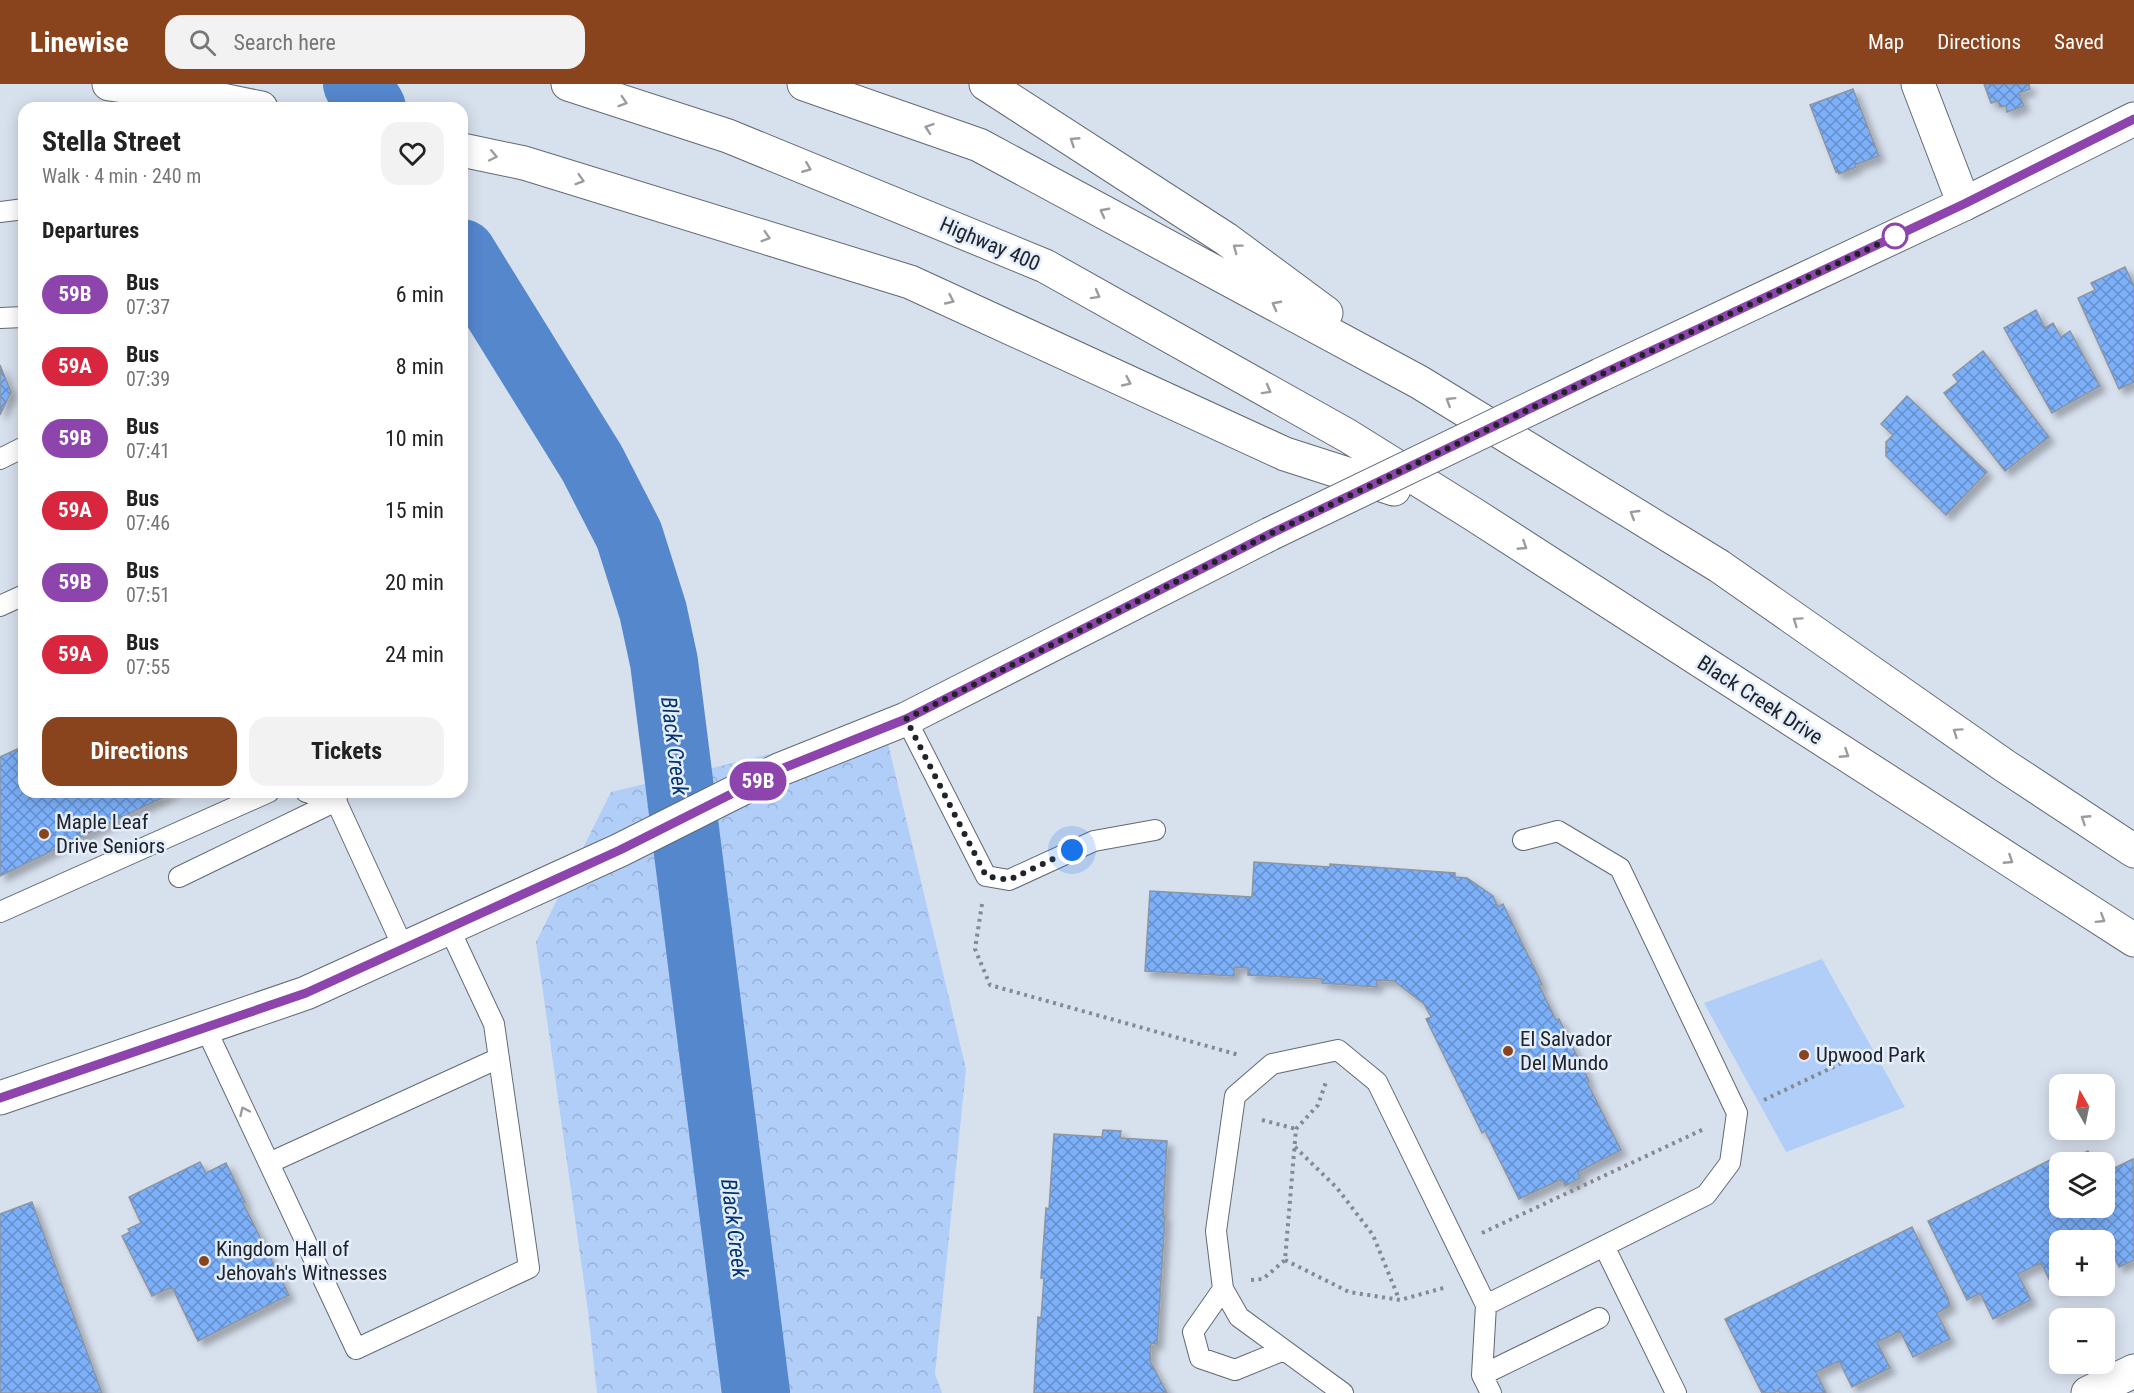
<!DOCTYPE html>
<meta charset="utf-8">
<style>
body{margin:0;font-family:"Roboto Condensed",sans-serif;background:#f2f2f2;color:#222;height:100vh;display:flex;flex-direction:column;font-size:22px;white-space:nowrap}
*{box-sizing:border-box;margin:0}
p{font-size:20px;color:#767676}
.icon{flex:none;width:33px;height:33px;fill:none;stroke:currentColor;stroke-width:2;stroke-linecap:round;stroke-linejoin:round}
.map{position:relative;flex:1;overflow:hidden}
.sheet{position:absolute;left:18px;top:18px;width:450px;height:696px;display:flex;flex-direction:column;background:#fff;border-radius:18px;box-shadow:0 3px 15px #0003}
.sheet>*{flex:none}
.badge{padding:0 12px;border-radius:20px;font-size:21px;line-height:39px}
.needle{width:39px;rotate:351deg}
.fabs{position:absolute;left:2049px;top:990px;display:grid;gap:12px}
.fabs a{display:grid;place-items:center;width:66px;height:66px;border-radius:12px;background:#fff;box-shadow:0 3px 15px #0003;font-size:30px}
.you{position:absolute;width:30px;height:30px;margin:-15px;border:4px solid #fff;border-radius:50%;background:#1a73e8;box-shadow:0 0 0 9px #1a73e833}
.map>.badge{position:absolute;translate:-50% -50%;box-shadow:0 0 0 3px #fff}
h2{padding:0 24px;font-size:22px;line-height:54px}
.round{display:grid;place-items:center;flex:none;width:63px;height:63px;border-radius:18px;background:#f2f2f2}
.overview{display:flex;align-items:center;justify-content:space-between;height:102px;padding:0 24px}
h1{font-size:28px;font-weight:700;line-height:45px}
.cta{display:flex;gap:12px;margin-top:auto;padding:12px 24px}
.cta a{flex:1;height:69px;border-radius:18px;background:#8a441d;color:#fff;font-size:24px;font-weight:700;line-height:69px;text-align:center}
.cta a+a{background:#f2f2f2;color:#222}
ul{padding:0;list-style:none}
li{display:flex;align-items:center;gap:18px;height:72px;padding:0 24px}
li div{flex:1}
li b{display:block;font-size:22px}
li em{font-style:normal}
li .badge{min-width:66px;font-weight:700;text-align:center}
header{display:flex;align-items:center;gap:36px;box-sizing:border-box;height:84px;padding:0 30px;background:#8a441d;color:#fff}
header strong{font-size:28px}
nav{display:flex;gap:33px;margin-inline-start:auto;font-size:21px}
.search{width:420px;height:54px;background:#f2f2f2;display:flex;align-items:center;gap:15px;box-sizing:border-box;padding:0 21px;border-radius:18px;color:#767676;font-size:22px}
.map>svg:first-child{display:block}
.forest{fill:url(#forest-crowns)}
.pitch{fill:#b1cef8}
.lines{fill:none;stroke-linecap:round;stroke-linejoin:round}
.river{stroke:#5587cd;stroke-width:68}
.building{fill:url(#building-cross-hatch);stroke:#8c95a1;stroke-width:1.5;filter:url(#shadow)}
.service-casing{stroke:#616975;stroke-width:22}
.minor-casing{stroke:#616975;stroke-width:35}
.tertiary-casing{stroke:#616975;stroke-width:35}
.motorway-casing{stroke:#616975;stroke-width:35}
.path{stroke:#838a93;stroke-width:4;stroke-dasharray:3 4.5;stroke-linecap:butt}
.service{stroke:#fff;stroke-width:20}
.minor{stroke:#fff;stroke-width:33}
.tertiary{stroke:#fff;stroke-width:33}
.motorway{stroke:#fff;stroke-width:33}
.tertiary-bridge-casing{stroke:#616975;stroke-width:35;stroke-linecap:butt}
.tertiary-bridge{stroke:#fff;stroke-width:33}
.oneway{stroke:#9b9c9f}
.line-casing{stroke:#fff;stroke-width:14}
.line{stroke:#8e44ad;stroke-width:9}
.walk{stroke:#202429;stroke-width:6;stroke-dasharray:0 10.8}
.stop-dot{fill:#fff;stroke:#8e44ad;stroke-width:3}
.poi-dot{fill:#8a441d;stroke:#e4edfb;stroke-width:2}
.labels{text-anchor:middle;stroke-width:5;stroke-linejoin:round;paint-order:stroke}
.street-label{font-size:21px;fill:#202429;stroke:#e4edfb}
.poi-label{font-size:21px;fill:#202429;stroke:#e4edfb;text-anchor:start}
.water-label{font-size:22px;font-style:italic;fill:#003371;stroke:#e4edfb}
</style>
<header>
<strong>Linewise</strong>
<div class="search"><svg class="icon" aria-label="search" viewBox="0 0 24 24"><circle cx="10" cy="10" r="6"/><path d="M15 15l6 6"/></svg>Search here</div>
<nav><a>Map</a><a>Directions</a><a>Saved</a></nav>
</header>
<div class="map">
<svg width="2134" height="1309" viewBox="0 0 2134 1309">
<defs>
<pattern id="forest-crowns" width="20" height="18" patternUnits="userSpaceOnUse" patternTransform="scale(1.5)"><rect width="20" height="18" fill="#b1cef8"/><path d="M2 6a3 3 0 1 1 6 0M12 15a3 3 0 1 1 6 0" fill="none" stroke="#98b1d5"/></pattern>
<pattern id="building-cross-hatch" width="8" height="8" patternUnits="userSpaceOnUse" patternTransform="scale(1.5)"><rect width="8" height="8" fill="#7cb0f9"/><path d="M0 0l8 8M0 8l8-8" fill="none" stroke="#658fca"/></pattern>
<filter id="shadow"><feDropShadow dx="5.5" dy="5.5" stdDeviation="3" flood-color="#0004"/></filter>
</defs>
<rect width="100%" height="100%" fill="#d7e0ed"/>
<path class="forest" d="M 884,643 L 966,985 L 935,1290 L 942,1309 L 597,1309 L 588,1227 L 536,858 L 611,708 Z"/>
<path class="pitch" d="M 1822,875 L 1905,1023 L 1786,1068 L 1704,919 Z"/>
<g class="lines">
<path class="river" d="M 357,0 L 372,24
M 462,169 L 592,379 L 629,451 L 653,527 L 664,578 L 756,1309"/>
</g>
<path class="building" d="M 1984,0 L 2029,0 L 2030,5 L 2019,9 L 2024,22 L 2007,28 L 2006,22 L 2000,23 L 1998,17 L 1991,19 Z
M 1853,5 L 1879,72 L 1855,81 L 1856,83 L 1839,90 L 1838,87 L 1836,88 L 1810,21 Z
M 2125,183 L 2134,202 L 2134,298 L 2119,305 L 2078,214 L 2095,206 L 2091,199 Z
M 2036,226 L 2045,244 L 2053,239 L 2061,253 L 2070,247 L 2100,302 L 2052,329 L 2004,244 Z
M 1983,267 L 2049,353 L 2005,387 L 1944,309 L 1958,298 L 1953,291 Z
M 0,281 L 11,308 L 0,331 Z
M 1907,312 L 1987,388 L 1946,431 L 1886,372 L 1886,358 L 1893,351 L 1881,340 Z
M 24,662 L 24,708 L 174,708 L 0,792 L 0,673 Z
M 1254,778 L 1330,783 L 1330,780 L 1455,789 L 1455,793 L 1467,794 L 1493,812 L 1498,823 L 1503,820 L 1542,900 L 1539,901 L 1556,936 L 1559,935 L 1589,997 L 1587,998 L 1621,1066 L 1578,1088 L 1580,1094 L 1565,1102 L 1562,1095 L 1519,1115 L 1485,1047 L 1482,1049 L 1426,935 L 1431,933 L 1424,920 L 1394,897 L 1377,896 L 1377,903 L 1322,899 L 1322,895 L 1248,891 L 1248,884 L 1235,883 L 1234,892 L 1145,887 L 1150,807 L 1252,813 Z
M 1103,1046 L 1121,1047 L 1120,1054 L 1167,1057 L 1163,1133 L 1165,1132 L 1157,1260 L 1151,1259 L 1150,1277 L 1167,1309 L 1034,1309 L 1038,1233 L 1041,1234 L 1044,1194 L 1041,1194 L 1046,1124 L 1049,1125 L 1054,1050 L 1102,1053 Z
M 2088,1067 L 2094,1078 L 2065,1078 Z
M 2054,1074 L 2058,1082 L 2060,1081 L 2060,1124 L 2104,1124 L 2104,1089 L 2133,1075 L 2134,1176 L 2119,1183 L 2106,1156 L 2085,1156 L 2082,1149 L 2076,1153 L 2077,1156 L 2060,1156 L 2060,1202 L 2062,1202 L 2054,1205 L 2041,1179 L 2018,1190 L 2031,1216 L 1993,1235 L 1980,1209 L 1967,1216 L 1928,1137 Z
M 200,1078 L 206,1089 L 226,1079 L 245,1118 L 243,1119 L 289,1211 L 198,1257 L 172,1203 L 152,1212 L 122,1152 L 130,1148 L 128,1145 L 141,1139 L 129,1113 Z
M 32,1118 L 102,1309 L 0,1309 L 0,1130 Z
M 1912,1143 L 1948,1214 L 1950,1222 L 1937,1229 L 1950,1255 L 1913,1273 L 1900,1247 L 1877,1258 L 1890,1284 L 1852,1303 L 1839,1277 L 1816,1288 L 1826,1309 L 1780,1309 L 1778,1306 L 1774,1309 L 1762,1309 L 1725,1235 Z"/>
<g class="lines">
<defs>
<path id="service" d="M 0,128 L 24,125
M 0,234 L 24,233
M 0,375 L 24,363
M 0,522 L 24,511
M 906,635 L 986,792 L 1009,796 L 1094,757 L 1155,746
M 306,708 L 336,717
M 338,708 L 336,717 L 404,865
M 179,793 L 336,717
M 0,828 L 269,708
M 206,945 L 356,1265 L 529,1184 L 494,940 L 449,844
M 269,1079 L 499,974
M 1604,1162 L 1676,1309
M 1223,1205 L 1193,1248 L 1200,1274 L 1235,1286 L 1284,1266
M 1482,1291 L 1599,1234
M 1343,1309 L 1239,1233 L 1223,1205 L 1216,1147 L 1235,1012 L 1272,980 L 1338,966 L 1377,998 L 1486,1221
M 1491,1309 L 1482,1291 L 1486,1221 L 1706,1111 L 1730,1079 L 1737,1029 L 1620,784 L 1558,747 L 1523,756"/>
<path id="minor" d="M 1918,0 L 1964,120
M 2088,1309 L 2134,1287"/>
<path id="tertiary" d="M 1600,291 L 1964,120 L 2134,35
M 0,1014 L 306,909 L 620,766 L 781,685 L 906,635 L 1270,450"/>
<path id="motorway" d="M 109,0 L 217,15 L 261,24
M 568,0 L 728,52 L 1045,182 L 1348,352 L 1473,430 L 2134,856
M 804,0 L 979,61 L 1419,298 L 1719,482 L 2005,682 L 2134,767
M 986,0 L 1226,155 L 1326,229
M 462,66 L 524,79 L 910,198 L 1285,370 L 1394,405"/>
</defs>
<use href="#service" class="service-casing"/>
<use href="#minor" class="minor-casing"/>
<use href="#tertiary" class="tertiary-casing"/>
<use href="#motorway" class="motorway-casing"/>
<path class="path" d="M 982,820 L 975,865 L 990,901 L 1239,971
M 1764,1016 L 1869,966
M 1262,1036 L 1296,1045
M 1295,1063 L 1337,1104 L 1373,1151 L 1399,1215
M 1482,1149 L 1706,1044
M 1285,1176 L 1349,1208 L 1400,1216 L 1447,1203
M 1251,1196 L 1263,1195 L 1285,1176 L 1296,1045 L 1318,1021 L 1326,998"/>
<use href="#service" class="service"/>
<use href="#minor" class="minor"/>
<use href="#tertiary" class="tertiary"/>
<use href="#motorway" class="motorway"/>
<defs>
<path id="tertiary-bridge" d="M 1270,450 L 1600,291"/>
</defs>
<use href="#tertiary-bridge" class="tertiary-bridge-casing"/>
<use href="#tertiary-bridge" class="tertiary-bridge"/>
</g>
<defs><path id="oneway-chevron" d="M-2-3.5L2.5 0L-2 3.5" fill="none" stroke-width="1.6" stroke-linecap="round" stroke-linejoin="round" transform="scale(1.5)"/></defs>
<g class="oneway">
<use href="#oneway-chevron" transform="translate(623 18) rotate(18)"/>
<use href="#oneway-chevron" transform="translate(929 44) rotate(-161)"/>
<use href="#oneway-chevron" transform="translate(1074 57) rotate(-147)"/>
<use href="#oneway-chevron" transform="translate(493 72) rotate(12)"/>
<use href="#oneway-chevron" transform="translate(807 84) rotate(22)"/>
<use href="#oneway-chevron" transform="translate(580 96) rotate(17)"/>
<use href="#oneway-chevron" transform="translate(1104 128) rotate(-152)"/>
<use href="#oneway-chevron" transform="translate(766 153) rotate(17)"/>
<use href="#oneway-chevron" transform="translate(1237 164) rotate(-143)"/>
<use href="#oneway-chevron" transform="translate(1096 211) rotate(29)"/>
<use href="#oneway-chevron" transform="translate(950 216) rotate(25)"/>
<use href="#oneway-chevron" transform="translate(1276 221) rotate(-152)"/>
<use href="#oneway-chevron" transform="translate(1127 298) rotate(25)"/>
<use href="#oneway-chevron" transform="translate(1267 306) rotate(29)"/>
<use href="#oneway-chevron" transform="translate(1450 317) rotate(-148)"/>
<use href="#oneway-chevron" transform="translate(1634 430) rotate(-149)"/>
<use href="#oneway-chevron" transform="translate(1523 462) rotate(33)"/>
<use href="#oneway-chevron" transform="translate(1797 537) rotate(-145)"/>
<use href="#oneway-chevron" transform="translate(1957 648) rotate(-145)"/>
<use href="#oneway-chevron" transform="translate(1845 670) rotate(33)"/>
<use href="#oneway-chevron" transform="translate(2085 735) rotate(-147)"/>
<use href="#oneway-chevron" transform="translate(2009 776) rotate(33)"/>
<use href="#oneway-chevron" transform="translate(2101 835) rotate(32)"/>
<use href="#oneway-chevron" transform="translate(244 1027) rotate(-115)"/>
</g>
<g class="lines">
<defs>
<path id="line" d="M 0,1014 L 306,909 L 620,766 L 781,685 L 906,635 L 1270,450 L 1600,291 L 1964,120 L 2134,35"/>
</defs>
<use href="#line" class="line-casing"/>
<use href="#line" class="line"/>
<path class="walk" d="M 1072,766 L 1009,796 L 986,792 L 906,635 L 1270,450 L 1600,291 L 1900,150 L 1895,152"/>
</g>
<circle class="stop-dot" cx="1895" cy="152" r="12"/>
<g class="poi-dot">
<circle cx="44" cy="750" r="6"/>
<circle cx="1508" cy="967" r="6"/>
<circle cx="1804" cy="971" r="6"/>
<circle cx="204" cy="1177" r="6"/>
</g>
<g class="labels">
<g class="street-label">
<text transform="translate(990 160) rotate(23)" y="7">Highway 400</text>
<text transform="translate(1760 616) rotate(33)" y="7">Black Creek Drive</text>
</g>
<g class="poi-label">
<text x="56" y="745">Maple Leaf<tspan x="56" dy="24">Drive Seniors</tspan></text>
<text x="1520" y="962">El Salvador<tspan x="1520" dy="24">Del Mundo</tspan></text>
<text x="1816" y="978">Upwood Park</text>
<text x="216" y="1172">Kingdom Hall of<tspan x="216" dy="24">Jehovah's Witnesses</tspan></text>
</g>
<g class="water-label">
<text transform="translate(675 662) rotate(83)" y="8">Black Creek</text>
<text transform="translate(735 1144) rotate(83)" y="8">Black Creek</text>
</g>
</g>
</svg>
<div class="fabs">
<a><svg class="needle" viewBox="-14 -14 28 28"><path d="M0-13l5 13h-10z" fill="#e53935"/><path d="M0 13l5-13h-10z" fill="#767676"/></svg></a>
<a><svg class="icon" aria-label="layers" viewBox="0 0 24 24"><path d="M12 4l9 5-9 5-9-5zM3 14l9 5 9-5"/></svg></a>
<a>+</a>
<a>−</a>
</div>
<div class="you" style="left:1072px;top:766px"></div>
<b class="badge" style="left:758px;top:697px;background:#8e44ad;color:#fff">59B</b>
<section class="sheet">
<div class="overview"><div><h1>Stella Street</h1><p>Walk · 4 min · 240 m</p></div><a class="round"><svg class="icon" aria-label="heart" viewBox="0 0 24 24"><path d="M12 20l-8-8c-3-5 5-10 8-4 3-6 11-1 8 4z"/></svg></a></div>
<h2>Departures</h2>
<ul>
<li><span class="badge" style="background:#8e44ad;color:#fff">59B</span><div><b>Bus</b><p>07:37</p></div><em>6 min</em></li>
<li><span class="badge" style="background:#d7263d;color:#fff">59A</span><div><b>Bus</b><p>07:39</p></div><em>8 min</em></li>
<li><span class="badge" style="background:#8e44ad;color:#fff">59B</span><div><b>Bus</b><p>07:41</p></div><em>10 min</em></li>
<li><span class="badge" style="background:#d7263d;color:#fff">59A</span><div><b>Bus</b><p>07:46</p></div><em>15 min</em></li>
<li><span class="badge" style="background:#8e44ad;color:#fff">59B</span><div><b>Bus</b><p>07:51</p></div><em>20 min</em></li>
<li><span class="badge" style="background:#d7263d;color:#fff">59A</span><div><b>Bus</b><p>07:55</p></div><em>24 min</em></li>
</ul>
<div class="cta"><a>Directions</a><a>Tickets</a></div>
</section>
</div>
